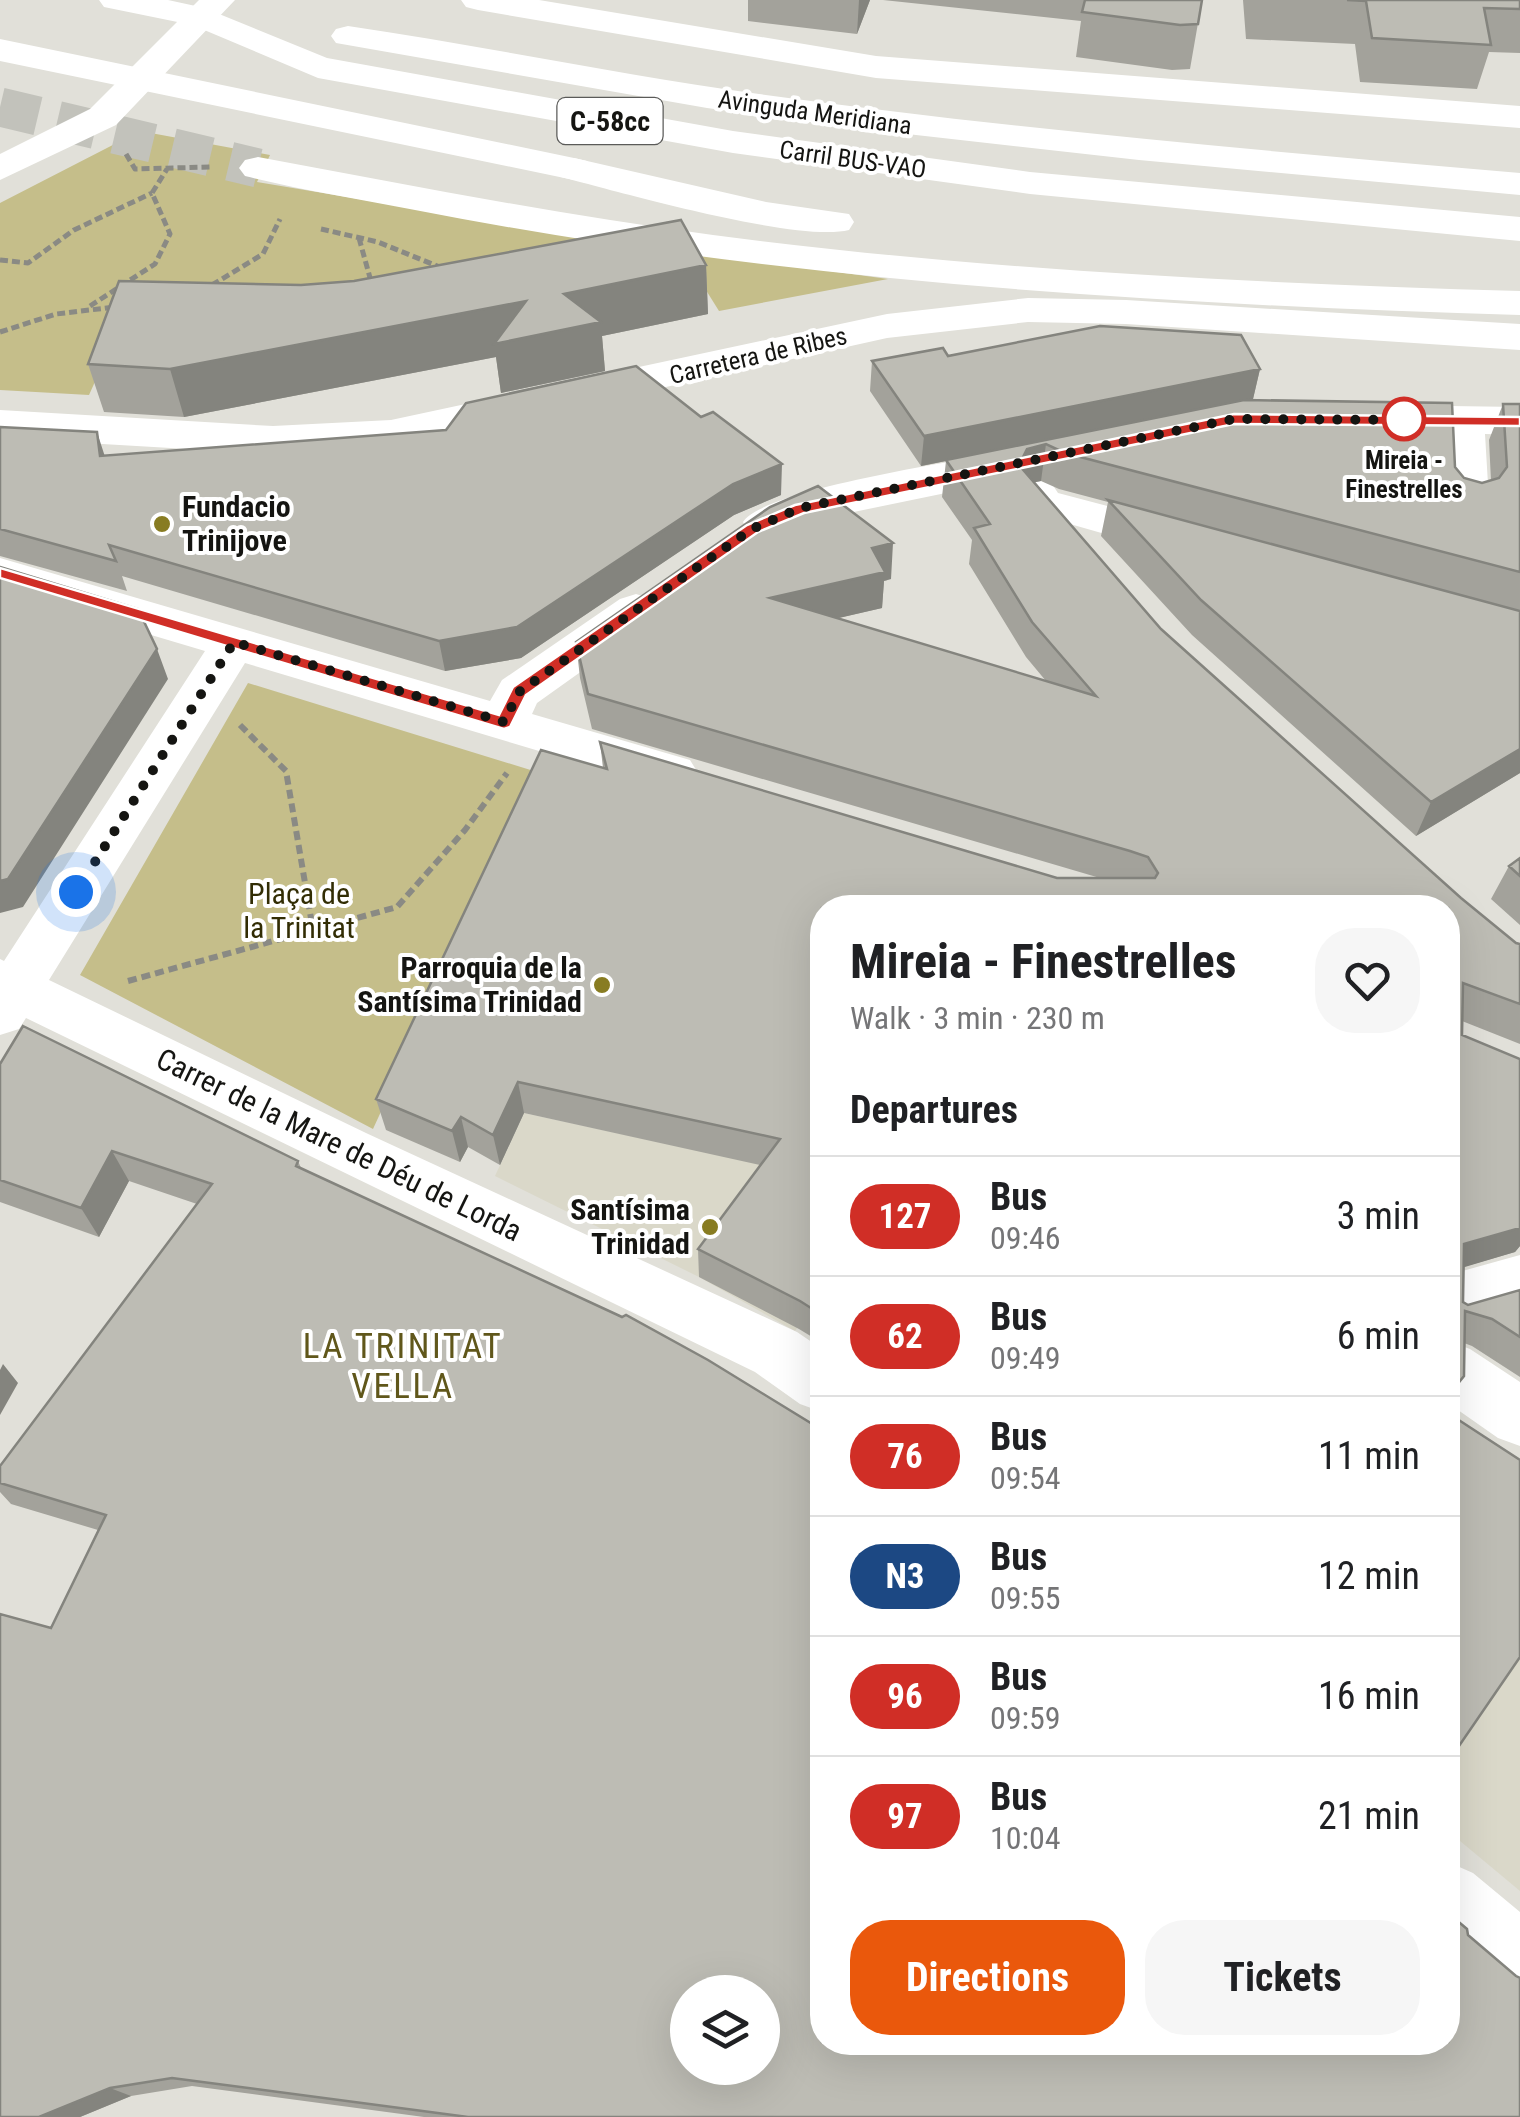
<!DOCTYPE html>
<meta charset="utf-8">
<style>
body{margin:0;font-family:"Roboto Condensed",sans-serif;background:#f6f6f6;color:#202124;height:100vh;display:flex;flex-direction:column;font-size:38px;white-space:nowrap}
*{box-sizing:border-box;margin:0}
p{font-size:32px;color:#757577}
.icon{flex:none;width:55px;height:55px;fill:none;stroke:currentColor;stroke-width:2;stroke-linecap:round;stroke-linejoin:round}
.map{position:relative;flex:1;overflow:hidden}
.side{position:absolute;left:810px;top:895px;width:650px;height:1160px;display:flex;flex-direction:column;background:#fff;border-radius:40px;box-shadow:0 10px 40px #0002}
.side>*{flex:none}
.badge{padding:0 20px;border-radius:32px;font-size:35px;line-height:65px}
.tools{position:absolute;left:670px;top:1975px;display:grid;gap:20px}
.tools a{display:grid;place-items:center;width:110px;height:110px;border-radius:50%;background:#fff;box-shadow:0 10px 40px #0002;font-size:50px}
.you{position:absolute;width:50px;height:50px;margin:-25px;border:8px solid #fff;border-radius:50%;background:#1a73e8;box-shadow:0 0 0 15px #1a73e833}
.map>.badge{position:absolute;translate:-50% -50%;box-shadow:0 0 0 5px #fff}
h2{padding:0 40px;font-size:38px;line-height:90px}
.round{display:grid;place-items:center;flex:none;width:105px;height:105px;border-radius:40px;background:#f6f6f6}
.overview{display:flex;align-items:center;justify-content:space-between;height:170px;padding:0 40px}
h1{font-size:48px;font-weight:700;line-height:75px}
.primary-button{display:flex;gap:20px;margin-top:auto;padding:20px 40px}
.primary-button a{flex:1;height:115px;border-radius:40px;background:#ea580c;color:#fff;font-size:40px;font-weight:700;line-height:115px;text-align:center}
.primary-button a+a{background:#f6f6f6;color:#202124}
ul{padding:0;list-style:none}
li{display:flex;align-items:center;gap:30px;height:120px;padding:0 40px;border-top:2px solid #e0e0e0}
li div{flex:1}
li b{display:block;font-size:38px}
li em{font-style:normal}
li .badge{min-width:110px;font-weight:700;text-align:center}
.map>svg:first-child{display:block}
.built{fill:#dad8c9}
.green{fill:#c5be8a}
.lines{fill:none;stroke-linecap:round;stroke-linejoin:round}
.highway-tunnel{stroke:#c2c2bb;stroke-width:39;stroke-dasharray:39 20;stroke-linecap:butt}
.path-far1{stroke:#8a8a84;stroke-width:5;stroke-dasharray:8 4;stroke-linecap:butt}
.path{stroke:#8a8a84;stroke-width:6;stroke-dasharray:9 5;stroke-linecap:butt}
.minor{fill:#fff;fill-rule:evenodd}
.major{fill:#fff;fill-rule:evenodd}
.highway{fill:#fff;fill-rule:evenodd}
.wall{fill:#a3a29b}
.shaded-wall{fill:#84847e}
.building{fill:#bdbcb4;stroke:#84847e;stroke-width:2.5;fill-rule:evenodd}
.line{fill:#d02e26;stroke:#fff;stroke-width:2.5}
.walk{stroke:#151512;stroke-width:10;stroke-dasharray:0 18}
.stop-dot{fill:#fff;stroke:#d02e26;stroke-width:5}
.poi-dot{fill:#887c22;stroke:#fff;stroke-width:4}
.labels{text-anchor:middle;stroke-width:8;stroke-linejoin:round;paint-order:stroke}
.far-street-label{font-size:25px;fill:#151512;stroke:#fff}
.far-stop-label{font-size:25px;font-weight:bold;fill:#151512;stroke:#fff}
.shield{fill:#fff;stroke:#5b5b59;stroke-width:2.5}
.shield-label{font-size:28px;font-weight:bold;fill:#151512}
.poi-label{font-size:30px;font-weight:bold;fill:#151512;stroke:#fff;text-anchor:end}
.park-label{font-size:30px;fill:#322d04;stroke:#fff}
.street-label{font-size:30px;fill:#151512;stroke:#fff}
.quarter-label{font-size:35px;letter-spacing:2.5px;fill:#60571b;stroke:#fff}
</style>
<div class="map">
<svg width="1520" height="2117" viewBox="0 0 1520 2117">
<rect width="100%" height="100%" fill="#e1e0d9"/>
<path class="built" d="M 524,1113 L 723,1156 L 748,1117 L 822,1291 L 795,1331 L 699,1277 L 495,1176 Z
M 1520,1643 L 1520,1891 L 1448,1831 L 1448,1747 Z"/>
<path class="green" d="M 140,131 L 270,155 L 257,182 L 605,240 L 888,279 L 719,311 L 689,263 L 125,315 L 89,395 L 0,390 L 0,203 Z
M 248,683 L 537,772 L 373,1129 L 80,975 Z"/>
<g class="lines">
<path class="highway-tunnel" d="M 0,107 L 258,168"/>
<path class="path-far1" d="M 126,154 L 135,169 L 210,167
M 321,229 L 378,242 L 442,268
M 359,238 L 372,285
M 0,260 L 28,263 L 74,230 L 152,193
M 212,285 L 263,254 L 280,219
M 90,306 L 155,264 L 170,234 L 152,193 L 167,169
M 0,332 L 56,314 L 115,307"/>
<path class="path" d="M 240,725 L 286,771 L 313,930
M 128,981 L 397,907 L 465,830 L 507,773"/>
<path class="minor" d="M 199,0 L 235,0 L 116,125 L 0,180 L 0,154 L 90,109 Z
M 461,0 L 539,0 L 876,56 L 1520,106 L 1520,128 L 876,78 L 478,10 L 466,7 Z
M 1028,298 L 1126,300 L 1520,324 L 1520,350 L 1126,324 L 1028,322 L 887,338 L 391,448 L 273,454 L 0,438 L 0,410 L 273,426 L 391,420 L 887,314 Z
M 1378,405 L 1520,407 L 1520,435 L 1485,434 L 1489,501 L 1483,511 L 1467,516 L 1451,511 L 1445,501 L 1442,433 L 1378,433 L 1363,429 L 1357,419 L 1363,409 Z
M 1017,450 L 1032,454 L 1058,493 L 1191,528 L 1197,539 L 1191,550 L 1175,554 L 1070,524 L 1029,517 L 1004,481 L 810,521 L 765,537 L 749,533 L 743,522 C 763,489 970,459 1017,450 Z
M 0,558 L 490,701 L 502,680 L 620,599 L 636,594 L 652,599 L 659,610 L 652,621 L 537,703 L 532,714 L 690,760 L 698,773 L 690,786 L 673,791 L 245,663 L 49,980 L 366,1133 L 797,1332 L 822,1349 L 822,1412 L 800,1404 L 755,1372 L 26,1018 L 19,1029 L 0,1035 L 0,959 L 4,961 L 205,651 L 0,590 Z
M 1520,1255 L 1520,1309 L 1448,1329 L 1448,1275 Z
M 1448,1341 L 1470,1349 L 1520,1382 L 1520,1446 L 1498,1438 L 1448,1403 Z
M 1448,1862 L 1473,1873 L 1520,1912 L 1520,1995 L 1494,1985 L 1448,1945 Z"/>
<path class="major" d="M 99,0 L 168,0 L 214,10 L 219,17 L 214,24 L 202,27 L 104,7 Z
M 0,39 L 574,158 L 587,161 L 593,169 L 587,177 L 574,180 L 0,61 Z"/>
<path class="highway" d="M 202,7 L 327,58 L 733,131 L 1030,172 L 1520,217 L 1520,241 L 1030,194 L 733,153 L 318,78 L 190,24 L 185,17 L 190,10 Z
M 348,26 C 485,46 621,75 759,94 C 1012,129 1266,151 1520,173 L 1520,195 L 1139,160 L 854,128 L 707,108 L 336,43 L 331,36 L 336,29 Z
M 258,157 C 409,185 560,215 713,235 C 980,270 1250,283 1520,291 L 1520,315 C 1150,304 779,281 415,210 C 359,199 301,190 245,176 L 239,168 L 245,160 Z
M 574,158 L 766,202 L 849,214 L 854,222 L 849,230 C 797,243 620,192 561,177 L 555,169 L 561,161 Z"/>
</g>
<path class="wall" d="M 748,0 L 870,0 L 857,34 L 748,21 Z
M 883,0 L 1202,0 L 1190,69 L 1172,70 L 1076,57 L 1081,21 Z
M 1243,0 L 1520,0 L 1520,53 L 1489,52 L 1477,89 L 1360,82 L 1355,44 L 1246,39 Z
M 706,265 L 708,314 L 602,336 L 605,371 L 501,393 L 496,357 L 184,417 L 104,412 L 88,364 L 301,285 Z
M 948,356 L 1260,369 L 1253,399 L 1244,400 L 1455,467 L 1464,478 L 1482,483 L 1491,481 L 1489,440 L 1503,404 L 1520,404 L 1520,773 L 1416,836 L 1192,635 L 1101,536 L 1108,502 L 1059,489 L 1041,481 L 1034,482 L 1161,629 L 1461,898 L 1516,943 L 1520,944 L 1520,1044 L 1462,1021 L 1462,1035 L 1520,1059 L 1520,1246 L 1515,1252 L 1463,1267 L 1463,1302 L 1468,1305 L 1520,1290 L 1520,1377 L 1472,1346 L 1464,1343 L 1448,908 L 822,908 L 822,1343 L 799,1329 L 699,1277 L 698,1249 L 760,1165 L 524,1113 L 500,1165 L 468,1147 L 460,1162 L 386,1130 L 376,1099 L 603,768 L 600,742 L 1057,878 L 1100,878 L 592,729 L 580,678 L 576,642 L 891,579 L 884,581 L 882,608 L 838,618 L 1046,681 L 1026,657 L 969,564 L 972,540 L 942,497 L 946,461 L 921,466 L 870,391 L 872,361 Z
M 0,427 L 105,456 L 781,495 L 734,515 L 521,658 L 445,671 L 122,576 L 127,591 L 0,556 Z
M 1520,858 L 1520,925 L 1491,899 L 1509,866 Z
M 0,1064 L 298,1161 L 301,1168 L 1520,2117 L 424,2117 L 192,2086 L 131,2096 L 80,2117 L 51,1628 L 98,1530 L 11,1504 L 0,1492 L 0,1466 L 197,1204 L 129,1181 L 99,1237 L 0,1202 Z"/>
<path class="shaded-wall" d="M 859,0 L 870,0 L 857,34 Z
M 706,265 L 708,314 L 602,336 L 605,371 L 501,393 L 496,357 L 184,417 L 170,369 Z
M 1260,369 L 1253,399 L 921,466 L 924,436 Z
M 97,432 L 107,463 L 100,456 Z
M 1046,444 L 1041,481 L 1022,485 L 1019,465 L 1027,449 Z
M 782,464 L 781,495 L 734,515 L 521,658 L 445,671 L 439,641 L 733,484 Z
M 893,543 L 891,579 L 884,581 L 882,608 L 770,634 L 770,598 L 872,548 Z
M 157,649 L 168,679 L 23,907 L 0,913 L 0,881 Z
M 1520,749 L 1520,773 L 1416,836 L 1431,802 Z
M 518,1082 L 524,1113 L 500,1165 L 493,1135 Z
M 461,1117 L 468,1147 L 460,1162 L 452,1131 Z
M 112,1151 L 129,1181 L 99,1237 L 81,1208 Z
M 1520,1222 L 1520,1246 L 1515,1252 L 1448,1272 L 1464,1244 Z
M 3,1364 L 18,1383 L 0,1415 L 0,1370 Z
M 110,2088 L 131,2096 L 80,2117 L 39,2117 Z"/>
<path class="building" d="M 1085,0 L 1202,0 L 1198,24 L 1180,25 L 1082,12 Z
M 1347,0 L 1520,0 L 1520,9 L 1484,8 L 1491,45 L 1372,38 L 1366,1 Z
M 681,220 L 706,265 L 564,294 L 601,322 L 494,344 L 526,301 L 170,369 L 88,364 L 119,281 L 301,285 L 354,281 Z
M 1100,326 L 1241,335 L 1260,369 L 924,436 L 872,361 L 943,348 L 948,356 Z
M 636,366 L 701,417 L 713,412 L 782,464 L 733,484 L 517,627 L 439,641 L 109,545 L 116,561 L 0,529 L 0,427 L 97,432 L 100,456 L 446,430 L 466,403 Z
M 1244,400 L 1452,403 L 1455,467 L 1464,478 L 1482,483 L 1499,478 L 1507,467 L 1503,404 L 1520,404 L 1520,572 L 1065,453 L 1046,444 L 1027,449 L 1019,465 L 1161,629 L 1461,898 L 1516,943 L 1520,944 L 1520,1004 L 1463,983 L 1462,1035 L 1520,1059 L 1520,1228 L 1464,1244 L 1463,1302 L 1468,1305 L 1520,1290 L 1520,1337 L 1492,1319 L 1465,1311 L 1464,1376 L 1448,1396 L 1448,908 L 822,908 L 822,1315 L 800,1301 L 698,1249 L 780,1139 L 518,1082 L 493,1135 L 461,1117 L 452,1131 L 376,1099 L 541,750 L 607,769 L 600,742 L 1057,878 L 1155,878 L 1158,873 L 1148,857 L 1130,851 L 588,694 L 576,642 L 770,507 L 818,486 L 893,543 L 872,548 L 885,572 L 770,598 L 1096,696 L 1032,622 L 974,528 L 990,524 L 946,460 Z
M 1108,500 L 1520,611 L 1520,749 L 1431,802 L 1201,600 Z
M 0,567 L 138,609 L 157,649 L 8,879 L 0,881 Z
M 1520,858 L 1520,876 L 1509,866 Z
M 23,1026 L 298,1161 L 296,1166 L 622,1317 L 626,1315 L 708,1360 L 822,1430 L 822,2042 L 1448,2042 L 1448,1913 L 1467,1929 L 1468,1935 L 1516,1976 L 1520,1978 L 1520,2117 L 468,2117 L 172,2078 L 110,2088 L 39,2117 L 0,2117 L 0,1614 L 51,1628 L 106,1515 L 0,1483 L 0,1466 L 212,1184 L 112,1151 L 81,1208 L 0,1180 L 0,1064 ZM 688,1992 L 762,1992 L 762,2068 L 688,2068 Z
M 1448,1413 L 1520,1460 L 1520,1657 L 1448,1762 Z"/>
<path class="line" d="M 1234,414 L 1520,417 L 1520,426 L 1234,424 L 804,513 L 758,532 L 526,695 L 510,727 L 504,729 L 0,578 L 0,568 L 499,715 L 513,687 L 747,525 L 795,505 Z"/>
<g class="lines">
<path class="walk" d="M 76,892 L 234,642 L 504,722 L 519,692 L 752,529 L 800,508 L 1234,419 L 1409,420 L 1404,419"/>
</g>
<circle class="stop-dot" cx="1404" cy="419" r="20"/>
<g class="poi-dot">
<circle cx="162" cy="524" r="10"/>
<circle cx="602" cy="985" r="10"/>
<circle cx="710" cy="1227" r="10"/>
</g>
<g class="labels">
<g class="far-street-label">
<text transform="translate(815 112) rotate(8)" y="9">Avinguda Meridiana</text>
<text transform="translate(853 159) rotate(8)" y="9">Carril BUS-VAO</text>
<text transform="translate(758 355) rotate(-13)" y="9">Carretera de Ribes</text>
</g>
<g class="far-stop-label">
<text x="1404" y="469">Mireia -<tspan x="1404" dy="29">Finestrelles</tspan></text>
</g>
<rect class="shield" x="557.5" y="98" width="105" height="46" rx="8"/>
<g class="shield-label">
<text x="610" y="131">C-58cc</text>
</g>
<g class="poi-label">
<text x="182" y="517" text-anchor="start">Fundacio<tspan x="182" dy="34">Trinijove</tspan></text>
<text x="582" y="978">Parroquia de la<tspan x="582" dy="34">Santísima Trinidad</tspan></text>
<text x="690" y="1220">Santísima<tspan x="690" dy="34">Trinidad</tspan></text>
</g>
<g class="park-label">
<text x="299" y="904">Plaça de<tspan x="299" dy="34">la Trinitat</tspan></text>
</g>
<g class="street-label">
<text transform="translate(339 1145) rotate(26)" y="10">Carrer de la Mare de Déu de Lorda</text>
</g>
<g class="quarter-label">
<text x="403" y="1358">LA TRINITAT<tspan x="403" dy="40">VELLA</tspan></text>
</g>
</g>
</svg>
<div class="tools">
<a><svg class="icon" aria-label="layers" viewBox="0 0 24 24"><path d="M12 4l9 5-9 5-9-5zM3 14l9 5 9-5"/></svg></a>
</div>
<div class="you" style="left:76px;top:892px"></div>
<section class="side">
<div class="overview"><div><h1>Mireia - Finestrelles</h1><p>Walk · 3 min · 230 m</p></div><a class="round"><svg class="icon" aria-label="heart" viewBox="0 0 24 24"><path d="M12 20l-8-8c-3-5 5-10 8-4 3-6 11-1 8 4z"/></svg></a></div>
<h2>Departures</h2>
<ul>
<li><span class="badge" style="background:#d02e26;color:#fff">127</span><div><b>Bus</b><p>09:46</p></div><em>3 min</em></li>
<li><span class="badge" style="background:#d02e26;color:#fff">62</span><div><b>Bus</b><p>09:49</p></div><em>6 min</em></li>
<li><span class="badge" style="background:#d02e26;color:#fff">76</span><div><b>Bus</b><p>09:54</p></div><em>11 min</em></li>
<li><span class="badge" style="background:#1c4883;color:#fff">N3</span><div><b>Bus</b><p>09:55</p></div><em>12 min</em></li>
<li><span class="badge" style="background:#d02e26;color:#fff">96</span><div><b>Bus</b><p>09:59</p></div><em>16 min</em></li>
<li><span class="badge" style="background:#d02e26;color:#fff">97</span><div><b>Bus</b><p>10:04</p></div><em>21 min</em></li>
</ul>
<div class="primary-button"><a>Directions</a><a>Tickets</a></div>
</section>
</div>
